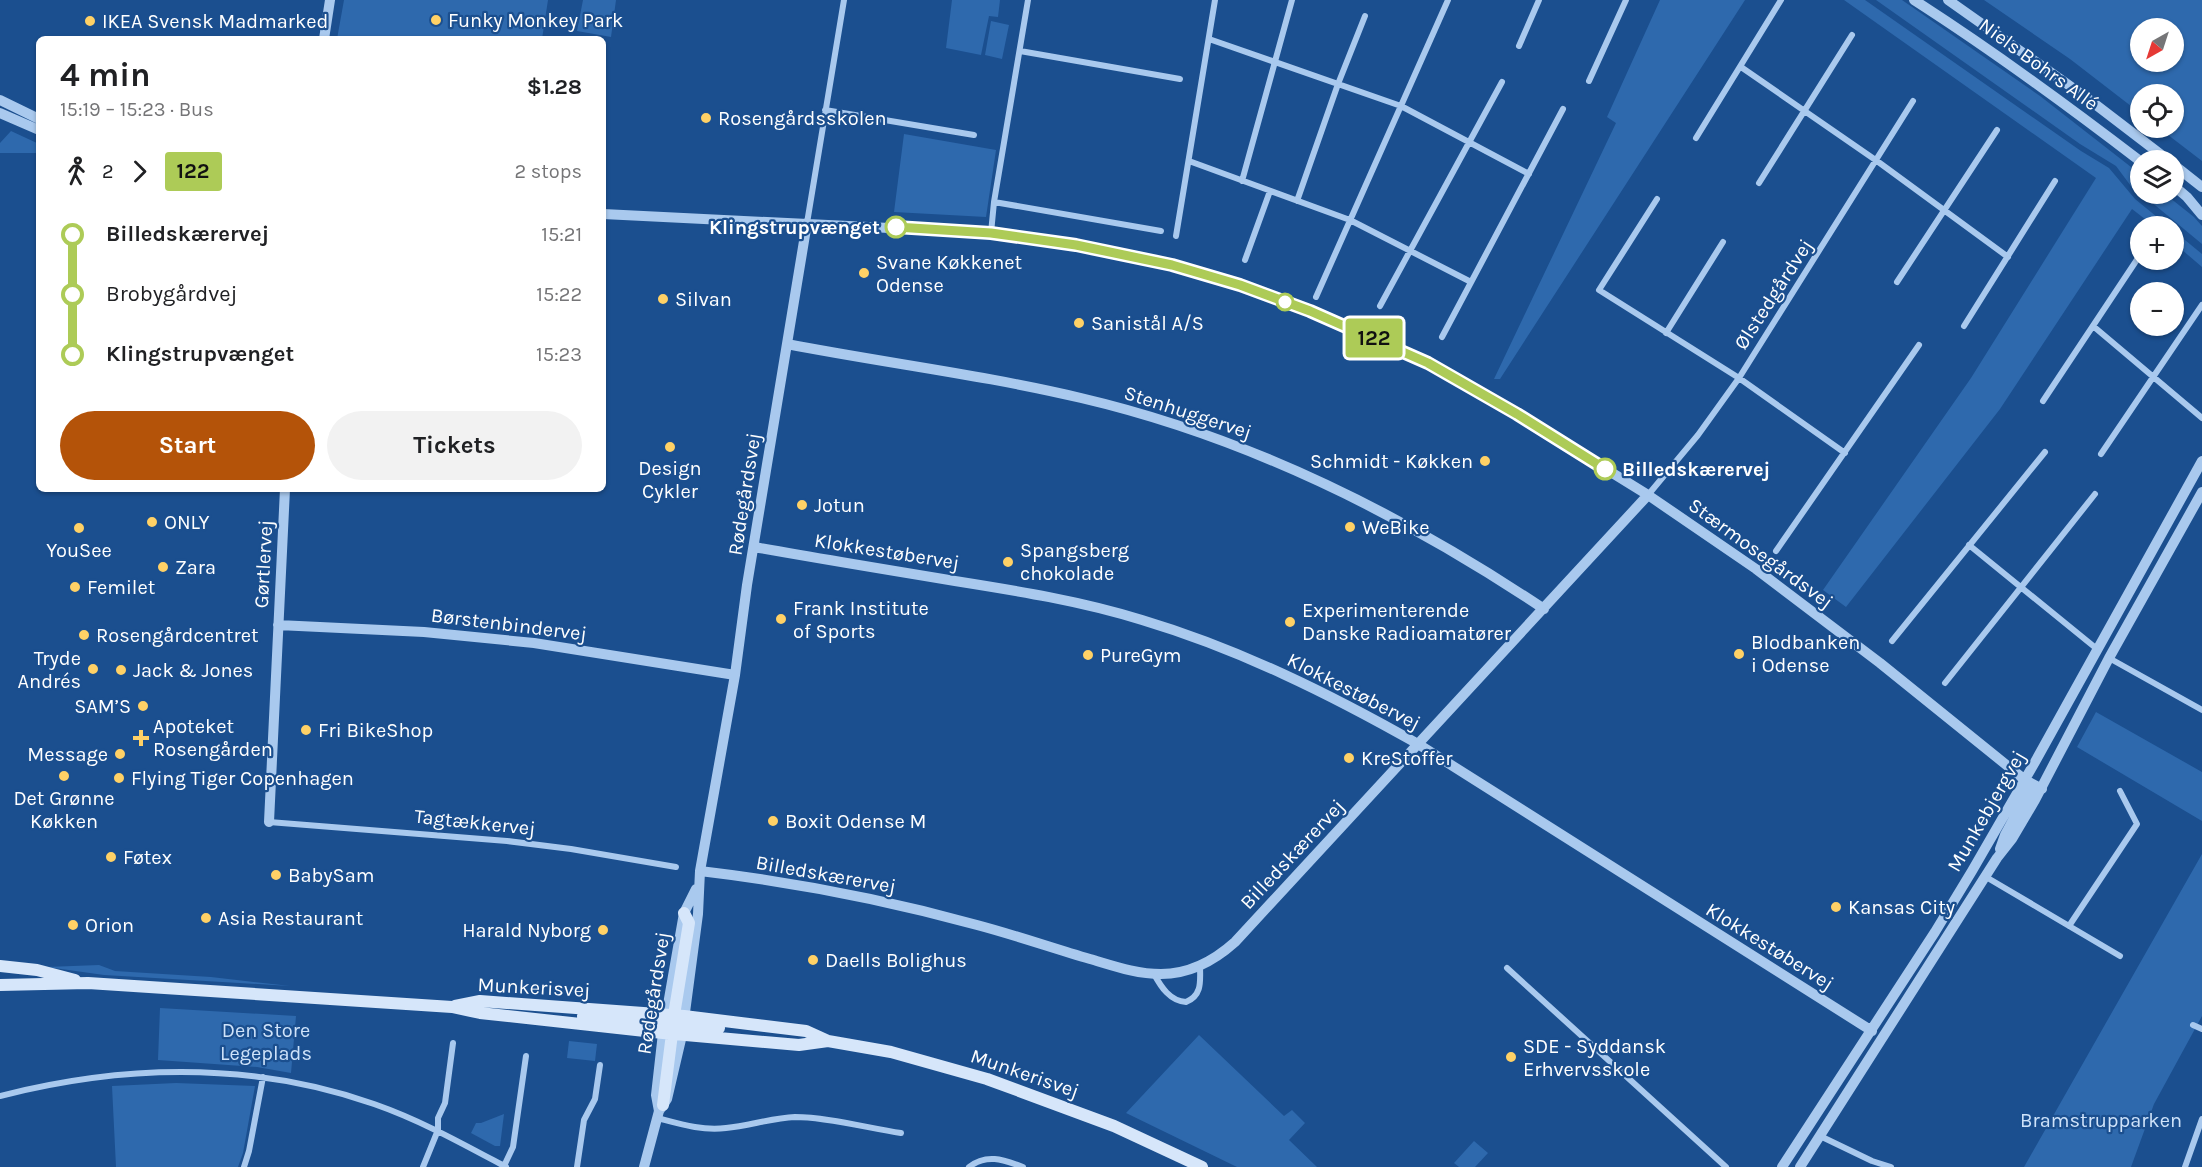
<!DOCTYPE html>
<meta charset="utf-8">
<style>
body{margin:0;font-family:Karla,sans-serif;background:#f2f2f2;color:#202124;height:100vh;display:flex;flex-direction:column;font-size:22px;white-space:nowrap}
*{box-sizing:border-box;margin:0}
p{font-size:20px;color:#757577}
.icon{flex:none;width:33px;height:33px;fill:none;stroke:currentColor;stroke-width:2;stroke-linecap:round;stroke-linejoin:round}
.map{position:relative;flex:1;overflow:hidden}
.sheet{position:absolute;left:36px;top:36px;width:570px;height:456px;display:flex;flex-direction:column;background:#fff;border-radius:9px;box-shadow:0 2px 4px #0004}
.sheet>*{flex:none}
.badge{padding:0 12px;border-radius:4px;font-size:21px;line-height:39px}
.needle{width:39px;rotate:219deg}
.tools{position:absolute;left:2130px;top:18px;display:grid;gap:12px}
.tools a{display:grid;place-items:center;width:54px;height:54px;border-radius:50%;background:#fff;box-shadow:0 2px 4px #0004;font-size:30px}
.map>.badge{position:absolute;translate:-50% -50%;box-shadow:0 0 0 3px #fff}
.legs{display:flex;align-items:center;gap:9px;height:66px;padding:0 24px;font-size:20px}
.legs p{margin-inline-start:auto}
.head{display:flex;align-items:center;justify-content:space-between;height:102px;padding:0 24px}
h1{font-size:33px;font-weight:700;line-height:45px}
.cta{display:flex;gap:12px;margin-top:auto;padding:12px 24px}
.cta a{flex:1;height:69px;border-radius:36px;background:#b45309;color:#fff;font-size:24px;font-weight:700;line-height:69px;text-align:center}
.cta a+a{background:#f2f2f2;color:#202124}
ul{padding:0 24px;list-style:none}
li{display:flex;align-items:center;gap:21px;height:60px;font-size:22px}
li i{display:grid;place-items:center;width:9px;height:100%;margin:0 8px;background:currentColor}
li i::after{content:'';width:15px;height:15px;margin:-8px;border:4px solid;border-radius:50%;background:#fff}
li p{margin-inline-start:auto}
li:first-child i{background:linear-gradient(#0000 50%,currentColor 0)}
li:last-child i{background:linear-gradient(currentColor 50%,#0000 0)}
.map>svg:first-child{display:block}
.green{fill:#2e69ad;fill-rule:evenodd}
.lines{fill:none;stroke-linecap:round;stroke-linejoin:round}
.minor{stroke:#a9c9ee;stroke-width:6}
.tertiary{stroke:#a9c9ee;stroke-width:10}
.secondary{stroke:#d6e6fa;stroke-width:12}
.line-1-casing{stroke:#fff;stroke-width:14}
.line-1{stroke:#adcb57;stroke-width:9}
.poi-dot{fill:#ffd166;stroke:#1b4f8f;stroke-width:2}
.stop-1-dot{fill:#fff;stroke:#adcb57;stroke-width:3}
.labels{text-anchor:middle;stroke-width:4.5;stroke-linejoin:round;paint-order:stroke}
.poi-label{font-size:20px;fill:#fff;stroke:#1b4f8f;text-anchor:start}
.street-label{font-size:20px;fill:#fff;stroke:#1b4f8f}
.stop-label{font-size:20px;font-weight:bold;fill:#fff;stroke:#1b4f8f;text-anchor:end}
.park-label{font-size:20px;fill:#cfe3fa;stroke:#1b4f8f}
</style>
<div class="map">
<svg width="2202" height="1167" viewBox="0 0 2202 1167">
<rect width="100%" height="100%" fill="#1b4f8f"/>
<path class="green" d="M 344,0 L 548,0 L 542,39 L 337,39 Z
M 583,0 L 616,0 L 611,37 L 577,31 Z
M 952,0 L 1000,0 L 998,17 L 989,16 L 981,55 L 946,48 Z
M 1660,0 L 1745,0 L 1500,379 L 1494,379 L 1616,123 L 1607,117 Z
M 1844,0 L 1865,0 L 2081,151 L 2109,168 L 2135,199 L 2168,226 L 2154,226 L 2132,209 L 2000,409 L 1846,607 L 1823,590 L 1971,378 L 2096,178 Z
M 1876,0 L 1902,0 L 2040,96 L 2140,174 L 2140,194 L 2165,194 L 2194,217 L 2202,226 L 2202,244 L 2150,201 L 2136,193 L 2116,166 L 2080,144 Z
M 1984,0 L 2202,0 L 2202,161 L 2159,128 L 2174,128 L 2174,94 L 2140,94 L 2140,113 L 2070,59 ZM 2140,28 L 2174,28 L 2174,62 L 2140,62 Z
M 991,21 L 1009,25 L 1002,59 L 985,55 Z
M 11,131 L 39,144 L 39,153 L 0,153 L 0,143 Z
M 904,134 L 996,150 L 986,217 L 894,212 Z
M 2174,231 L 2202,254 L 2202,267 L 2174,243 Z
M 2096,712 L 2202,772 L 2202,821 L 2077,747 Z
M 2202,854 L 2202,1016 L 2154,1104 L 2131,1167 L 2024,1167 Z
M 99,965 L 115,971 L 211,977 L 290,986 L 104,975 L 47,967 Z
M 160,1008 L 296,1016 L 291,1073 L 257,1067 L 158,1060 Z
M 1199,1035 L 1284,1116 L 1292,1110 L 1305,1123 L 1289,1140 L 1317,1167 L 1237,1167 L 1126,1113 Z
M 569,1041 L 597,1044 L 595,1061 L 567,1058 Z
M 176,1083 L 255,1086 L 243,1153 L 238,1167 L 116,1167 L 112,1086 Z
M 504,1114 L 500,1146 L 495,1146 L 471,1133 L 476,1123 L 481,1123 Z
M 1474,1141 L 1488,1153 L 1475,1167 L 1459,1167 L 1454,1163 Z"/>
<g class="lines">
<path class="minor" d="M 1209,39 L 1401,106 L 1529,174
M 1519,46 L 1539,0
M 1020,51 L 1180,79
M 1741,67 L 1877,161 L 2008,257
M 1589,81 L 1626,0
M 825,110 L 974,135
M 1696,138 L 1781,0
M 1189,161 L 1350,220 L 1471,282
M 1242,181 L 1292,0
M 1759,183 L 1852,35
M 1657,199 L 1599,290 L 1739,378 L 1845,453
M 1297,201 L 1338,84 L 1365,16
M 994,202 L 1161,231
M 807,223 L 844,0
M 991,233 L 994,202 L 1028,0
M 1176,236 L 1215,0
M 1245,260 L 1270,191
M 1897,282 L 1997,130
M 1316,297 L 1448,0
M 1380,306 L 1502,82
M 1964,326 L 2055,181
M 2093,326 L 2202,418
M 1666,333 L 1723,242
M 1442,337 L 1563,109
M 2043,401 L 2140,255
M 2101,454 L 2202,305
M 1648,495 L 1698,435 L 1739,378 L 1913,101
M 1969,545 L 2097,649
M 1776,551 L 1919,345
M 1892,641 L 2045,452
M 2109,658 L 2202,710
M 1945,683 L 2095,494
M 269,822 L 507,841 L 571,849 L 676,867
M 1986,877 L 2120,956
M 2069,926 L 2137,824 L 2120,791
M 1507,968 L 1726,1167
M 1154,974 C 1161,987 1170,1001 1186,1002 C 1203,995 1200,980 1200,965
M 2193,1025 L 2202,1029
M 0,1096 C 125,1064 250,1061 374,1104 C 420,1120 463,1144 506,1167
M 657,1118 C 680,1124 702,1131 726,1128 C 749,1126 771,1118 795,1117 C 827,1117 868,1128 901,1133
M 1820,1136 L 1872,1161 L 1891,1167
M 504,1166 L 513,1147 L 526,1056
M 244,1167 L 249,1151 L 263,1077
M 423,1167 L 438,1130 L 438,1118 L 445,1103 L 453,1043
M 577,1167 L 584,1120 L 595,1099 L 600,1065
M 969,1167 C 987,1153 1004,1160 1023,1167
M 2185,1167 L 2202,1119"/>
<path class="tertiary" d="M 1914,0 C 1992,50 2067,105 2140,161
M 1948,0 L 2087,98 L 2168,160
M 324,39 L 330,0
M 0,100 L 39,119
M 0,113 L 39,130
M 2174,165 L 2202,187
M 2174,186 L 2187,197 L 2202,215
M 603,214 L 991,233 L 1076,245 L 1172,265 L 1240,285 L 1310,311 L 1428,363 L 1517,414 L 1648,495 L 1756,569 L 1880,663 L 2025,780 L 2042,789
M 787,344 C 885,363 984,375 1081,398 C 1248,437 1402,514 1544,609
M 754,547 C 821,559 888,570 955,581 C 1018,591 1081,601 1142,620 C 1239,649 1330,694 1418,744 L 1872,1031
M 278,625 L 424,632 L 534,643 L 735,675
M 269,822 L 285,489
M 2000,849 L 2005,835 L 2031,787 L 2026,781
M 700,871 C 793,882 887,900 977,925 C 1015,935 1052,948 1090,959 C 1114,966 1136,974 1161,974 C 1189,974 1215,960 1235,942 L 1648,495
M 659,1111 L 656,1095 L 663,1033 L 684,913 L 696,889
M 644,1167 L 659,1111 L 667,1099 L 682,1035 L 698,914 L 700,871 L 735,675 L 747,585 L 807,223
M 1782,1167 L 1935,932 L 1972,871 L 2035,762 L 2202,461
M 1800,1167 L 1997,858 L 2012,839 L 2035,800 L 2109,658 L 2202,492"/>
<path class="secondary" d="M 0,966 L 37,970 L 75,980
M 0,985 L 88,983 L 452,1007 L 480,1013 L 663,1033 L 799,1045 L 828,1041
M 455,1006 L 480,1001 L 684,1016 L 806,1031 L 828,1041 L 891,1052 L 987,1079 L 1114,1126 L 1202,1167
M 583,1016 L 665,1024 L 672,1023 L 684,1016
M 675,1023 L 674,1015 L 689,923 L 684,913
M 671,1027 L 683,1025 L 719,1028
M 663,1105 L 673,1026"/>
</g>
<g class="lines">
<defs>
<path id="line-1" d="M 896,227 L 991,233 L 1076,245 L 1172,265 L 1240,285 L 1310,311 L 1428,363 L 1517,414 L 1605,469"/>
</defs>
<use href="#line-1" class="line-1-casing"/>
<use href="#line-1" class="line-1"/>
</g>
<g class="poi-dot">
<circle cx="436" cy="20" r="6"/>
<circle cx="90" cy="21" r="6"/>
<circle cx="706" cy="118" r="6"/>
<circle cx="864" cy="273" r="6"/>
<circle cx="663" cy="299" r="6"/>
<circle cx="1079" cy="323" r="6"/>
<circle cx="670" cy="447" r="6"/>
<circle cx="1485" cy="461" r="6"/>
<circle cx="802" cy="505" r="6"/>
<circle cx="152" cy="522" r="6"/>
<circle cx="1350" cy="527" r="6"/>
<circle cx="79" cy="528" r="6"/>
<circle cx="1008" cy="562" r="6"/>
<circle cx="163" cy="567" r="6"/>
<circle cx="75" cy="587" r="6"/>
<circle cx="781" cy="619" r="6"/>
<circle cx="1290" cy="622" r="6"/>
<circle cx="84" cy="635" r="6"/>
<circle cx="1739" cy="654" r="6"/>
<circle cx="1088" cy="655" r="6"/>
<circle cx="93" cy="669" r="6"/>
<circle cx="121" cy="670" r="6"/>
<circle cx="143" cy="706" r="6"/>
<circle cx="306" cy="730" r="6"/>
<path d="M138 729h6v6h6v6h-6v6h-6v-6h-6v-6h6z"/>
<circle cx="120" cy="754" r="6"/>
<circle cx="1349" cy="758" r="6"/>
<circle cx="64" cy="776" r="6"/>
<circle cx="119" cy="778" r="6"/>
<circle cx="773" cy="821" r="6"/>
<circle cx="111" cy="857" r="6"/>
<circle cx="276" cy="875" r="6"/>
<circle cx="1836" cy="907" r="6"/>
<circle cx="206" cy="918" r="6"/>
<circle cx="73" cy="925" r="6"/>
<circle cx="603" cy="930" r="6"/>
<circle cx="813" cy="960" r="6"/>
<circle cx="1511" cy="1057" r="6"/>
</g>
<g class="stop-1-dot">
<circle cx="896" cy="227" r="10"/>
<circle cx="1285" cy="302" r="8"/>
<circle cx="1605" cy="469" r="10"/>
</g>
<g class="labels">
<g class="poi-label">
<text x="448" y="27">Funky Monkey Park</text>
<text x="102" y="28">IKEA Svensk Madmarked</text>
<text x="718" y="125">Rosengårdsskolen</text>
<text x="876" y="269">Svane Køkkenet<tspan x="876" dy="23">Odense</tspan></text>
<text x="675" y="306">Silvan</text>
<text x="1091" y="330">Sanistål A/S</text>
<text x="1473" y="468" text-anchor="end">Schmidt - Køkken</text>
<text x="670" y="475" text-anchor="middle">Design<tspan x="670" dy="23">Cykler</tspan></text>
<text x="814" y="512">Jotun</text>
<text x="164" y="529">ONLY</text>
<text x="1362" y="534">WeBike</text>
<text x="79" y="557" text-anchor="middle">YouSee</text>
<text x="1020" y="557">Spangsberg<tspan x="1020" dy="23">chokolade</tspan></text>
<text x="175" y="574">Zara</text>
<text x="87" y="594">Femilet</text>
<text x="793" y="615">Frank Institute<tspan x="793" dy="23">of Sports</tspan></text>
<text x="1302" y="617">Experimenterende<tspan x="1302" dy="23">Danske Radioamatører</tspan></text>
<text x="96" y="642">Rosengårdcentret</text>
<text x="1751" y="649">Blodbanken<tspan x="1751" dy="23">i Odense</tspan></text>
<text x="1100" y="662">PureGym</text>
<text x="81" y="665" text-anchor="end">Tryde<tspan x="81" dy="23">Andrés</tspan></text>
<text x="133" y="677">Jack &amp; Jones</text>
<text x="131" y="713" text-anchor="end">SAM’S</text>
<text x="153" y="733">Apoteket<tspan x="153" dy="23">Rosengården</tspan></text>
<text x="318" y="737">Fri BikeShop</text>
<text x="108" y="761" text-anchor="end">Message</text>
<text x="1361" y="765">KreStoffer</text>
<text x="131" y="785">Flying Tiger Copenhagen</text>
<text x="64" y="805" text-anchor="middle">Det Grønne<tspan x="64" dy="23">Køkken</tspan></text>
<text x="785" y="828">Boxit Odense M</text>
<text x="123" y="864">Føtex</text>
<text x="288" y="882">BabySam</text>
<text x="1848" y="914">Kansas City</text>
<text x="218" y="925">Asia Restaurant</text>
<text x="85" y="932">Orion</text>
<text x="591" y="937" text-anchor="end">Harald Nyborg</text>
<text x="825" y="967">Daells Bolighus</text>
<text x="1523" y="1053">SDE - Syddansk<tspan x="1523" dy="23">Erhvervsskole</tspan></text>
</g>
<g class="street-label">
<text transform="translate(2039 64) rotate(36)" y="7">Niels Bohrs Allé</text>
<text transform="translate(1773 294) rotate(-57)" y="7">Ølstedgårdvej</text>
<text transform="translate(1188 412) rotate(18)" y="7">Stenhuggervej</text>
<text transform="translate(744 494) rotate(-81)" y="7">Rødegårdsvej</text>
<text transform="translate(887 551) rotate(9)" y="7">Klokkestøbervej</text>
<text transform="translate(1761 553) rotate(36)" y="7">Stærmosegårdsvej</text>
<text transform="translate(263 564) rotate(-87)" y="7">Gørtlervej</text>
<text transform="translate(509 624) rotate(7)" y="7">Børstenbindervej</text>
<text transform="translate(1354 691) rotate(27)" y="7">Klokkestøbervej</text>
<text transform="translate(1986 811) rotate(-60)" y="7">Munkebjergvej</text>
<text transform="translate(475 822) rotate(6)" y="7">Tagtækkervej</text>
<text transform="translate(1292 854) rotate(-47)" y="7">Billedskærervej</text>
<text transform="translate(826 874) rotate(10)" y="7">Billedskærervej</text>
<text transform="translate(1770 946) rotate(32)" y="7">Klokkestøbervej</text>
<text transform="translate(534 987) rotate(3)" y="7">Munkerisvej</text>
<text transform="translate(653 993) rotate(-81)" y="7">Rødegårdsvej</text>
<text transform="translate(1025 1073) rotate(19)" y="7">Munkerisvej</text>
</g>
<g class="stop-label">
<text x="880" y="234">Klingstrupvænget</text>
<text x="1622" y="476" text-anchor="start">Billedskærervej</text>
</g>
<g class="park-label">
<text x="266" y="1037">Den Store<tspan x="266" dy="23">Legeplads</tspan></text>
<text x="2101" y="1127">Bramstrupparken</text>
</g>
</g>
</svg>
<div class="tools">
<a><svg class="needle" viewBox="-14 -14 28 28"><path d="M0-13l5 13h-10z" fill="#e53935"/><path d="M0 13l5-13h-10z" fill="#757577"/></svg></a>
<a><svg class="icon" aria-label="locate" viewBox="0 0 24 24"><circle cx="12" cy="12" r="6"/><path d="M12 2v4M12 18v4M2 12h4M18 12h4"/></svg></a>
<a><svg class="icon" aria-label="layers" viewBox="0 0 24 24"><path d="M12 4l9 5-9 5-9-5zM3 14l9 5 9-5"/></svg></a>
<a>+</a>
<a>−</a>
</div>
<b class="badge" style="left:1374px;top:338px;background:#adcb57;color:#111">122</b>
<section class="sheet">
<div class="head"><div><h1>4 min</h1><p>15:19 – 15:23 · Bus</p></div><b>$1.28</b></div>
<div class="legs"><svg class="icon" aria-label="walk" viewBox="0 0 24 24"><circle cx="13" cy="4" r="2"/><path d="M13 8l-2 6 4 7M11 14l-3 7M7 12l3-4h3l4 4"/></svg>2<svg class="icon" aria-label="forward" viewBox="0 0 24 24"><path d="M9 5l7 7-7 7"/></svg><b class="badge" style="background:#adcb57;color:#111">122</b><p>2 stops</p></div>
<ul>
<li><i style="color:#adcb57"></i><b>Billedskærervej</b><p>15:21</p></li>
<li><i style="color:#adcb57"></i><span>Brobygårdvej</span><p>15:22</p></li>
<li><i style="color:#adcb57"></i><b>Klingstrupvænget</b><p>15:23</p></li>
</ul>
<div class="cta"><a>Start</a><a>Tickets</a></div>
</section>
</div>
